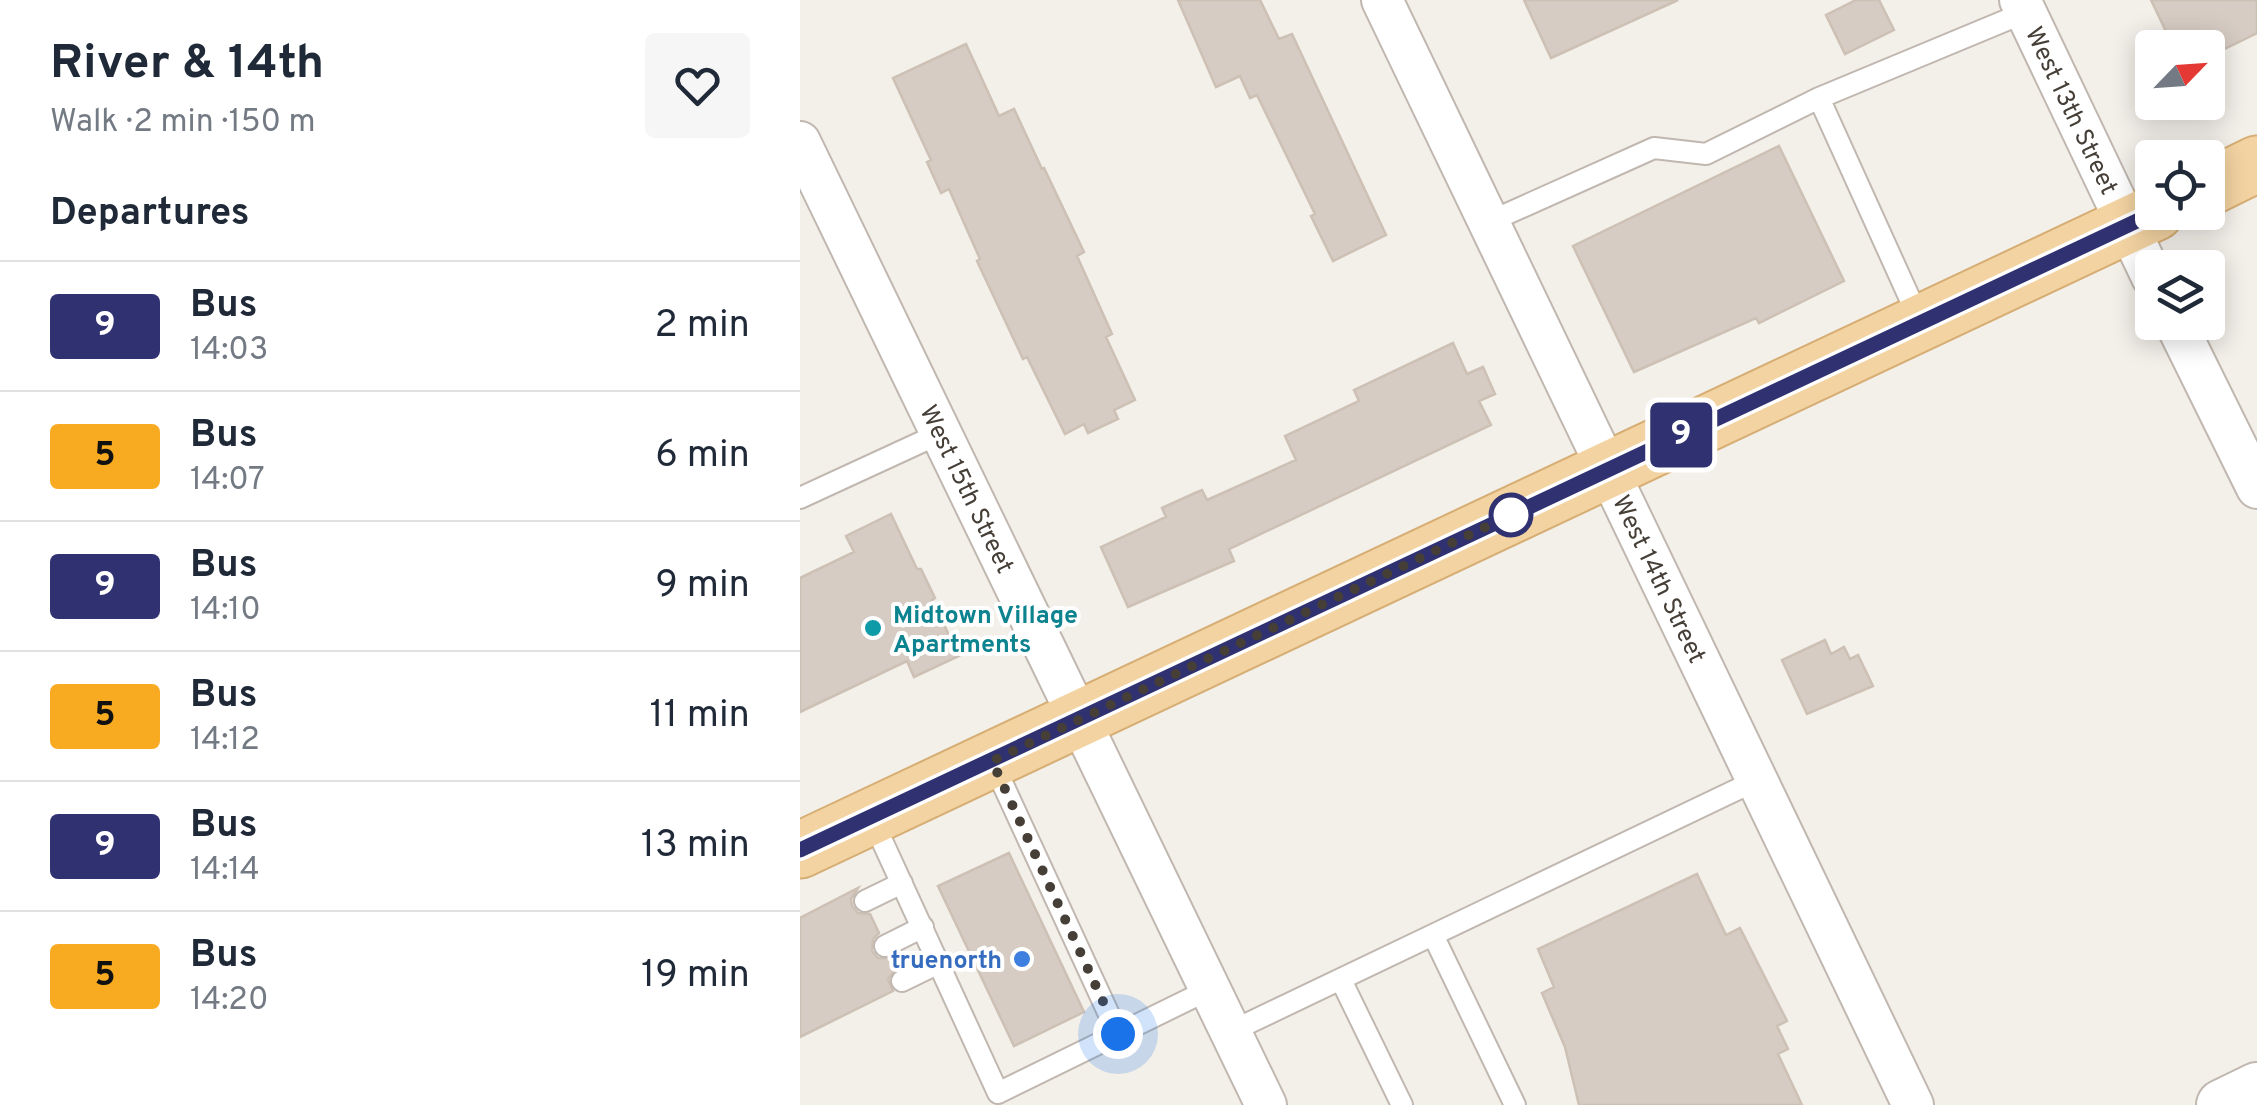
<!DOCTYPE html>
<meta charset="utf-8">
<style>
body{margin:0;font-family:Overpass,sans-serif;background:#f6f6f7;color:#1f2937;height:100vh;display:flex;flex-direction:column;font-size:38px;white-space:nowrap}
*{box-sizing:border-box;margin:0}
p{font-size:32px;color:#747a83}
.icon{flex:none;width:55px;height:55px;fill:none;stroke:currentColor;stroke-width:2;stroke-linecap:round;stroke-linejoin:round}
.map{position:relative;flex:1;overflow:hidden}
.panel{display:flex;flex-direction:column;background:#fff;width:800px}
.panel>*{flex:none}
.badge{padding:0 20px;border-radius:8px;font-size:35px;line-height:65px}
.needle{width:65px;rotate:65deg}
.fabs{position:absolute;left:1335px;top:30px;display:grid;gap:20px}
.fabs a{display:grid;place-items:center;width:90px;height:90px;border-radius:10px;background:#fff;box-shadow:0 5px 25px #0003;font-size:50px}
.you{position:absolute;width:50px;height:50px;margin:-25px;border:8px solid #fff;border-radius:50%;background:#1a73e8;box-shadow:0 0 0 15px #1a73e833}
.map>.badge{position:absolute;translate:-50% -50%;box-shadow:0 0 0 5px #fff}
h2{padding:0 50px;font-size:38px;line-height:90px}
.round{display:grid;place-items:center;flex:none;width:105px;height:105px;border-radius:10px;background:#f6f6f7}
.headline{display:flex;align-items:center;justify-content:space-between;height:170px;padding:0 50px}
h1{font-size:48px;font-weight:700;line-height:75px}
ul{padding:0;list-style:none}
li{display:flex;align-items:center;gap:30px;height:130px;padding:0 50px;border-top:2px solid #e0e1e3}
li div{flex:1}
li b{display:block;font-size:38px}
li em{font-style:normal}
li .badge{min-width:110px;font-weight:700;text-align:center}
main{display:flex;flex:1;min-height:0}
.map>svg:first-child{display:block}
.building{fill:#d6ccc3;stroke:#cdc0b4;stroke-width:2.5}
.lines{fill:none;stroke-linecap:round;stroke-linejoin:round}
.service-casing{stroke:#c0b8b0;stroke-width:24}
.minor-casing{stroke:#c0b8b0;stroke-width:44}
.tertiary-casing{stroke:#c0b8b0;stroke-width:54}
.primary-casing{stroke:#d6ae74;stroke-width:59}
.service{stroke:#fff;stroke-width:20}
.minor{stroke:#fff;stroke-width:40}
.tertiary{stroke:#fff;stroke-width:50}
.primary{stroke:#f3d3a2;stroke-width:55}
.line-casing{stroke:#fff;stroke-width:22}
.line{stroke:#303171;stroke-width:15}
.walk{stroke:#463f38;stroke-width:10;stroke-dasharray:0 18}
.stop-dot{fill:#fff;stroke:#303171;stroke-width:5}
.culture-dot{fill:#0f9aa8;stroke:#fff;stroke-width:4}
.shop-dot{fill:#3f7fe0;stroke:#fff;stroke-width:4}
.labels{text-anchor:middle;stroke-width:8;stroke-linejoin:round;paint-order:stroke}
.street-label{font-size:25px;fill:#463f38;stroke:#fff}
.culture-label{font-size:25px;font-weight:bold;fill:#0d838f;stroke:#fff;text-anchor:start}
.shop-label{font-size:25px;font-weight:bold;fill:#366cbe;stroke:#fff;text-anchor:end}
</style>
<main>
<section class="panel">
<div class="headline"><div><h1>River &amp; 14th</h1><p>Walk · 2 min · 150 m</p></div><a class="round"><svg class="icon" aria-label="heart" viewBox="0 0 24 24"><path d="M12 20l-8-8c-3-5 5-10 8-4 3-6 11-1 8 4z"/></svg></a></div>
<h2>Departures</h2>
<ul>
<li><span class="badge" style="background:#303171;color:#fff">9</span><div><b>Bus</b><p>14:03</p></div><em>2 min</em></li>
<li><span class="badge" style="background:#f8ab21;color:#111">5</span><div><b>Bus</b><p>14:07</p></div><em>6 min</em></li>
<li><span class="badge" style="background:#303171;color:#fff">9</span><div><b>Bus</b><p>14:10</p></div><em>9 min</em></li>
<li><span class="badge" style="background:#f8ab21;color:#111">5</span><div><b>Bus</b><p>14:12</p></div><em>11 min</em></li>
<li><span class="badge" style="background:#303171;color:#fff">9</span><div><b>Bus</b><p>14:14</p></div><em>13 min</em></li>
<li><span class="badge" style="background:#f8ab21;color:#111">5</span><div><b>Bus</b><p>14:20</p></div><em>19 min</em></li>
</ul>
</section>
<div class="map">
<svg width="1457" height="1105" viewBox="0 0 1457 1105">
<rect width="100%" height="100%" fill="#f3efe9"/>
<path class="building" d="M 378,0 L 460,0 L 479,39 L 492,34 L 586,235 L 533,261 L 511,216 L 515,214 L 457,95 L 450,98 L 440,76 L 416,87 Z
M 724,0 L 878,0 L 751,58 Z
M 1056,0 L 1079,0 L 1094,30 L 1045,54 L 1026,15 Z
M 1351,0 L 1457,0 L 1457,33 L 1408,57 L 1408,48 L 1374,48 Z
M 166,44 L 199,116 L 214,109 L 242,169 L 244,168 L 284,252 L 277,256 L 312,334 L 306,337 L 335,400 L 314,410 L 318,419 L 288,433 L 284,424 L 265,434 L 227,357 L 223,359 L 177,261 L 180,259 L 149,189 L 141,193 L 127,162 L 131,160 L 93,78 Z
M 979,146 L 1044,281 L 959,323 L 956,318 L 834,372 L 773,246 Z
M 653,343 L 667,374 L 683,367 L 695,394 L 679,401 L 691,425 L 429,549 L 434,561 L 328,607 L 301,547 L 366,517 L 362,508 L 395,493 L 402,490 L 407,500 L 496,460 L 485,436 L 559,401 L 554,390 Z
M 91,514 L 117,569 L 121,569 L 135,598 L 132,600 L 159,656 L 114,677 L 107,661 L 0,712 L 0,578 L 54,552 L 46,536 Z
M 1025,640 L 1031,654 L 1044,647 L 1050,659 L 1058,655 L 1073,686 L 1007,714 L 982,660 Z
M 209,853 L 284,1012 L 214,1046 L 138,886 Z
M 897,874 L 926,935 L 940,928 L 987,1021 L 977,1026 L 988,1049 L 978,1054 L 1002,1105 L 779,1105 L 765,1047 L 742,993 L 754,987 L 738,949 Z
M 58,888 L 51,899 L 52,906 L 58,913 L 70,914 L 79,933 L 73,939 L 72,951 L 78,958 L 91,958 L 96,969 L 88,979 L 93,991 L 0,1037 L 0,918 Z"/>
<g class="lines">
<defs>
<path id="service" d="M 1019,98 L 1120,321
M 689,222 L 854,148 L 906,154 L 1019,98 L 1226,12
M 0,498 L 141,433
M 193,763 L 318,1034
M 72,819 L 198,1093 L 410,989
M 65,901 L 102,883
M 633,935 L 715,1105
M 85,946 L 123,927
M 541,980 L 602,1105
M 102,981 L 139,963
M 430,1032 L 957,780"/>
<g id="minor">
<path id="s1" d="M 582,0 L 1113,1105"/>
<path id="s2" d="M 1220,0 L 1352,277"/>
<path id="s3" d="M 0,142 L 466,1105"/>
<path d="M 1375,322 L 1457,488"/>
</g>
<path id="tertiary" d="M 1422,1105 L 1457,1088"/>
<path id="primary" d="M 1408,188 L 1457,164
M 0,850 L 1356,212"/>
</defs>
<use href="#service" class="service-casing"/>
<use href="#minor" class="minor-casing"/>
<use href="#tertiary" class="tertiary-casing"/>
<use href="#primary" class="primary-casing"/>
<use href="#service" class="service"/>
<use href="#minor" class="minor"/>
<use href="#tertiary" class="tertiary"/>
<use href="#primary" class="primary"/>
</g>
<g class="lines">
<defs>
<path id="line" d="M 0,850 L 1356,212"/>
</defs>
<use href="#line" class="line-casing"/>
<use href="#line" class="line"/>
<path class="walk" d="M 318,1034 L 192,761 L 711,515"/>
</g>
<circle class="stop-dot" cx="711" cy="515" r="20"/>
<circle class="culture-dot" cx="73" cy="628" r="10"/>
<circle class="shop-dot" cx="222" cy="959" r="10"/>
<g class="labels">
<g class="street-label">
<text dy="9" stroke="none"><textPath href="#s2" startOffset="122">West 13th Street</textPath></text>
<text dy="9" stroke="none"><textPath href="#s3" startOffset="385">West 15th Street</textPath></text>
<text dy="9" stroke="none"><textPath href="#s1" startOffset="642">West 14th Street</textPath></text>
</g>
<g class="culture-label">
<text x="93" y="623">Midtown Village<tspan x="93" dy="29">Apartments</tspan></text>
</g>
<g class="shop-label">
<text x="202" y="968">truenorth</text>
</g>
</g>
</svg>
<div class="fabs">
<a><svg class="needle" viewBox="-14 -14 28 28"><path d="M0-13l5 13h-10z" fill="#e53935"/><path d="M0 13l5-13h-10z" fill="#747a83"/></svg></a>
<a><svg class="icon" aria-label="locate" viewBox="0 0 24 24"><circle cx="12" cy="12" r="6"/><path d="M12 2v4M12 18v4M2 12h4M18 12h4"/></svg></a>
<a><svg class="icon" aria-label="layers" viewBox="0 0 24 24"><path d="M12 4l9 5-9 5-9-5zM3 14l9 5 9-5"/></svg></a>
</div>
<div class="you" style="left:318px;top:1034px"></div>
<b class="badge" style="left:881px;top:435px;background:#303171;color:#fff">9</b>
</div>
</main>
